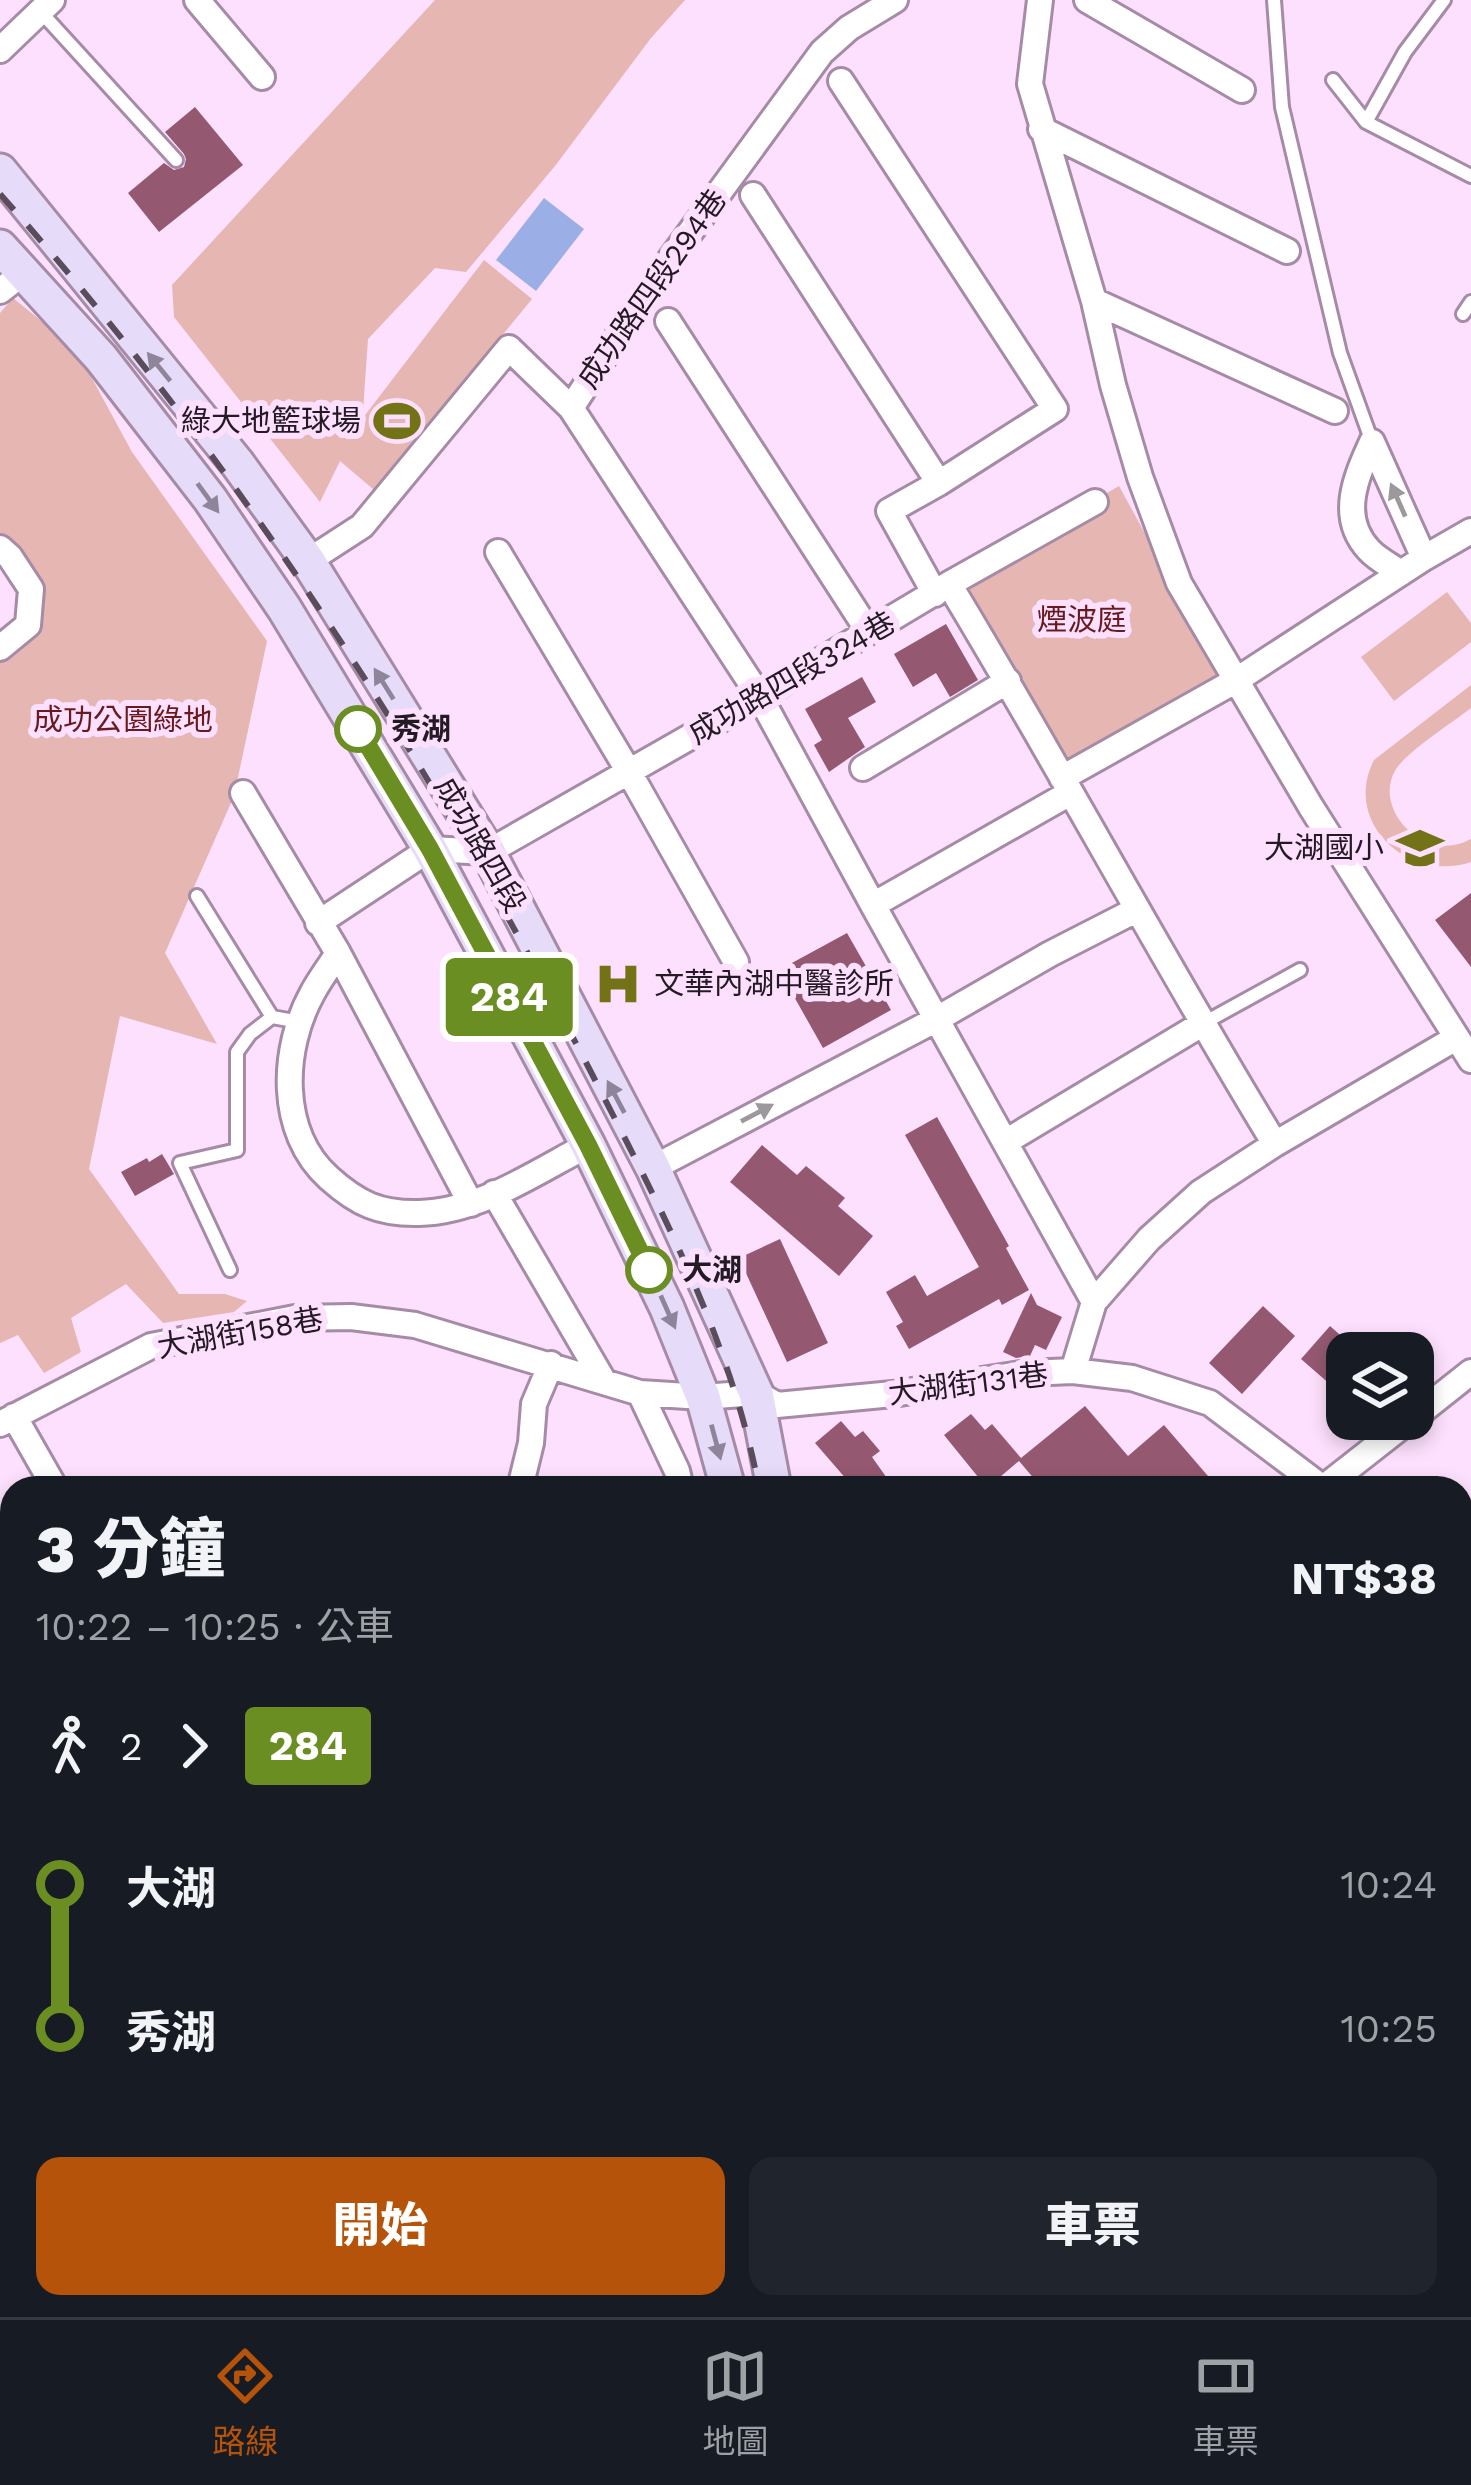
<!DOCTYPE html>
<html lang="zh-TW">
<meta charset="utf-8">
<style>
body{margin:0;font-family:"Work Sans","Noto Sans TC",sans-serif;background:#20242c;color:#f1f3f6;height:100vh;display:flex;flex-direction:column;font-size:45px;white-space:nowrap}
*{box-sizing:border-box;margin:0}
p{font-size:39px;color:#9ea1a6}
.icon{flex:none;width:66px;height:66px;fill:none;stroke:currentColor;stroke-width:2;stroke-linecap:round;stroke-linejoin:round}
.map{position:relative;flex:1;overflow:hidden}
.details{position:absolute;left:0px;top:1476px;width:1473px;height:843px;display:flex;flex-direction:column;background:#171b24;border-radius:36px 36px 0 0;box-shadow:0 6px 18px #0003}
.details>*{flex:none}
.badge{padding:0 24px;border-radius:9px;font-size:42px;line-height:78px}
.tools{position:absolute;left:1326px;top:1332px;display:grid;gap:24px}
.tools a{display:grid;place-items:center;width:108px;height:108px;border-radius:24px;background:#171b24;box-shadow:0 6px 18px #0003;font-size:60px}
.map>.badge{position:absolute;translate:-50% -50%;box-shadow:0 0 0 6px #fff}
.legs{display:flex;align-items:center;gap:18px;height:132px;padding:0 36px;font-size:39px}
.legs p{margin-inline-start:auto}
.overview{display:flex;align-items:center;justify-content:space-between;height:204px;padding:0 36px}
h1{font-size:66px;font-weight:800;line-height:90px}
.button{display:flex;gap:24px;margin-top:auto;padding:24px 36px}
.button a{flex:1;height:138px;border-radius:24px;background:#b45309;color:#fff;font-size:48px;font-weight:800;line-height:138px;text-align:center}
.button a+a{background:#20242c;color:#f1f3f6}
ul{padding:0 36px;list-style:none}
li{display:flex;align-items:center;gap:42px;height:144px;font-size:45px}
li i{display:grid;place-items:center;width:18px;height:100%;margin:0 15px;background:currentColor}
li i::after{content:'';width:30px;height:30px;margin:-15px;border:9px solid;border-radius:50%;background:#171b24}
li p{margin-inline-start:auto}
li:first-child i{background:linear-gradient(#0000 50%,currentColor 0)}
li:last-child i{background:linear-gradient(currentColor 50%,#0000 0)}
.tab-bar{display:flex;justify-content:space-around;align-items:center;height:168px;border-top:3px solid #363941;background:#171b24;font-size:33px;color:#9ea1a6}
.tab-bar a{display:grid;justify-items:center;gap:6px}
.tab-bar .active{color:#b45309}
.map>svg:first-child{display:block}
.green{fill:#e5b6b2}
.water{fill:#9bafe6}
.building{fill:#945971}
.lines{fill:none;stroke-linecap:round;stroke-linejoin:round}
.lane-casing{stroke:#a58ba5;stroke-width:18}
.street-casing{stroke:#a58ba5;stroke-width:30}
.secondary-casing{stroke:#a58ba5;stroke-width:39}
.lane{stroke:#fff;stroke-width:12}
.street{stroke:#fff;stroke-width:24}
.secondary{stroke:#e6dcfa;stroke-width:33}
.rail{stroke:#5b4c5b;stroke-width:6;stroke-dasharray:21 21;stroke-linecap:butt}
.oneway{fill:#8f859a}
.oneway2{fill:#9c989c}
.line-1-casing{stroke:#fff;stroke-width:27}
.line-1{stroke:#6b8e23;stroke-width:18}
.stop-1-dot{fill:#fff;stroke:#6b8e23;stroke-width:6}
.labels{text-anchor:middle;stroke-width:12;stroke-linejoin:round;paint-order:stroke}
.street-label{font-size:30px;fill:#241a24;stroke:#fde0fd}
.poi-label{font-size:30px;fill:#241a24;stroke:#fde0fd;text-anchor:end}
.park-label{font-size:30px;fill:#691a1c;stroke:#fde0fd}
.stop-label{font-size:30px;font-weight:bold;fill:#241a24;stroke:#fde0fd;text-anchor:start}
</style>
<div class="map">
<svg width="1471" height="2317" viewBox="0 0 1471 2317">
<rect width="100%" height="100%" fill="#fde0fd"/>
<path class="green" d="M 435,0 L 685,0 L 651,38 L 555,166 L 466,272 L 435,268 L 368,339 L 363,411 L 359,423 L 484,260 L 532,299 L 459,388 L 380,495 L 340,461 L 320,502 L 174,317 L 172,285 Z
M 13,298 L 76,349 L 132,452 L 267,641 L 234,796 L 165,953 L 217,1044 L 120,1016 L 89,1169 L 179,1294 L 225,1294 L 247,1301 L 234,1312 L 163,1323 L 126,1284 L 71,1318 L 81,1352 L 44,1373 L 18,1335 L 0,1343 L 0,660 L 8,658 L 38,630 L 40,578 L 0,538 L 0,313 Z
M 1119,486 L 1221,672 L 1057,768 L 949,584 Z
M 1447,592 L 1471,623 L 1471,642 L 1394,701 L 1361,657 Z
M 1471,685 L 1471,708 C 1452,723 1409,750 1396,769 C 1371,809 1425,865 1471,839 L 1471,862 C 1408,883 1342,822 1374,760 Z
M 282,2307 L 674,2307 L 672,2317 L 265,2317 Z"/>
<path class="water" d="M 544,198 L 584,229 L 536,291 L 496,260 Z"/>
<path class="building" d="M 195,107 L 243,165 L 159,232 L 128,193 L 164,163 L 174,170 L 184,167 L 186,159 L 184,154 L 165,132 Z
M 946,624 L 978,680 L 950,697 L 936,673 L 913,687 L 894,654 Z
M 862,677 L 876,702 L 848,718 L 865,747 L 829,772 L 814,745 L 822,740 L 805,709 Z
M 1471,893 L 1471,967 L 1435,920 Z
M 847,933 L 891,1010 L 823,1048 L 779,970 Z
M 937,1117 L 1009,1246 L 1006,1248 L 1029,1290 L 1002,1305 L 999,1299 L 909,1349 L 896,1326 L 903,1322 L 886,1292 L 915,1275 L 927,1296 L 979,1267 L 905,1135 Z
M 762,1145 L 797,1175 L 806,1166 L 845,1198 L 838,1206 L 873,1236 L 839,1276 L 730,1182 Z
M 162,1154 L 174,1174 L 135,1196 L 121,1172 L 147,1158 L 149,1162 Z
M 780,1239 L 828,1343 L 787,1362 L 739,1258 Z
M 1031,1293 L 1037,1305 L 1062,1317 L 1046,1350 L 1035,1345 L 1030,1356 L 1016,1358 L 1003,1352 Z
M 1263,1306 L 1295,1336 L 1242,1394 L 1209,1363 Z
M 1330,1326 L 1347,1341 L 1347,1399 L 1301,1359 Z
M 1085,1406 L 1128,1456 L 1164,1425 L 1208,1476 L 1194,1488 L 1042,1488 L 1019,1461 L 987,1488 L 944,1435 L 971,1414 L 985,1430 L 992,1424 L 1021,1458 Z
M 841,1421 L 855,1437 L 863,1431 L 880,1451 L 872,1457 L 894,1488 L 854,1488 L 815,1443 Z"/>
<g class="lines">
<defs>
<path id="lane" d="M 1274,0 L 1282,107 L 1340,353 L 1372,442
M 40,11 L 176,160
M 1333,80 L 1366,122 L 1471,176
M 1366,122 L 1405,52 L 1444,0
M 1463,314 L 1471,302
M 197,896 L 272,1017 L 300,1022
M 1202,1024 L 1300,970
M 230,1270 L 180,1163 L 237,1150 L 237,1052 L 250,1034 L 272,1017
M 1461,2280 L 1471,2279
M 1394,2317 L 1404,2307"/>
<path id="street" d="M 197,0 L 262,77
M 1040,0 L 1030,84 L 1094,301 L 1113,385 L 1140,477 L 1179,583 L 1311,807 L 1471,1060
M 1087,0 L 1242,90
M 0,50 L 52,0
M 841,81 L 1055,409 L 939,483 L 889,511 L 935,594
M 1041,129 L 1287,251
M 753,195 L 939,483
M 0,291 L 23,273
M 1094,301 L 1335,411
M 668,321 L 869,632
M 571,408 L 645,294 L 822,52 L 849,28 L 895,0
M 1372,442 C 1356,477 1338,517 1369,550 C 1377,559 1391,566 1401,573
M 1372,442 L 1424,558
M 0,548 L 10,557 L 31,589 L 28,625 L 0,648
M 498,552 L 629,772 L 736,962
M 308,561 L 362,526 L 509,348 L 571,408 L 760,697 L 873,905 L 1094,1302
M 949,584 C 1061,769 1162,959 1275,1144
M 863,768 L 1008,681
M 1062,778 L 1235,681 L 1424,558 L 1471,531
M 243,793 L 338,953 L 471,1204
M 873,905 L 1070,793
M 318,923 L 430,849 L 488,852 L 760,697 L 949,584 L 1095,502
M 338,953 C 330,966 320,979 313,992 C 281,1049 278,1132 329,1178 C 358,1204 380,1214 419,1213 C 479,1212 536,1172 588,1145
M 1007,1141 L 1202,1024
M 653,1168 L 937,1019 L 1050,954 L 1136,910
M 494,1193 L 603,1380
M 1073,1371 L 1094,1302 L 1149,1239 L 1201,1192 L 1275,1144 L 1456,1038
M 640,1393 L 677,1471 L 681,1488
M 14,1416 L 55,1488
M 1413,1418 L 1471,1372
M 0,1424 L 151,1346 L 295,1318 L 351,1317 L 415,1325 L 640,1393 L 703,1397 L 756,1393 L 777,1405 L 893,1394 L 1027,1373 L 1073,1371 L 1132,1378 L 1210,1403 L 1323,1488
M 520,1488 L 531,1443 L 534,1404 L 551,1364
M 1323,1488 L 1411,1419
M 1461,1615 L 1471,1614
M 0,1680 L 12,1694
M 1461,1851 L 1471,1849
M 0,1951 L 12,1966
M 1461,2083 L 1471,2078
M 0,2153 L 12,2144
M 63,2317 L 77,2307
M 195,2317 L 211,2307
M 922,2317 L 924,2307
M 1141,2317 L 1153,2307"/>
<path id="secondary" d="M 0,171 L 237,463 L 308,561 L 488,852 L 653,1168 L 745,1369 L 756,1393 L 774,1488
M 0,247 L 101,358 L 210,499 L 284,608 L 430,849 L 588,1145 L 667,1308 L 703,1397 L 728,1488
M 702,2317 L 703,2307
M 753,2317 L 753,2307"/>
</defs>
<use href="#lane" class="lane-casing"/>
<use href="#street" class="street-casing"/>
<use href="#secondary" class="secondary-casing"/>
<use href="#lane" class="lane"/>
<use href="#street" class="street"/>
<use href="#secondary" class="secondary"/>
<path class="rail" d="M 0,194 C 236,459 431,762 593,1076 C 661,1209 731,1340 759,1488
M 723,2307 L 723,2317"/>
</g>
<defs><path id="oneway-solid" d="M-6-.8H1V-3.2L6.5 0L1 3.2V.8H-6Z" transform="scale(3)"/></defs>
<g class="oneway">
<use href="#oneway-solid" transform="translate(159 367) rotate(-129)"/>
<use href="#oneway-solid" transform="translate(208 498) rotate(54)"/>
<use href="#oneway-solid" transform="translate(384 684) rotate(-122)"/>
<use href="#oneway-solid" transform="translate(616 1097) rotate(-118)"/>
<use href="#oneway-solid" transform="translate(668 1312) rotate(66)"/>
<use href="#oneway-solid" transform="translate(716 1442) rotate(75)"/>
</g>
<g class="oneway2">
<use href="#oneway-solid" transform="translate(1398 500) rotate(-114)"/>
<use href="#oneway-solid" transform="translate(757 1113) rotate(-28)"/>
</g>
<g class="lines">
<defs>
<path id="line-1" d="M 358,729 L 430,849 L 588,1145 L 649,1270"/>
</defs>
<use href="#line-1" class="line-1-casing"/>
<use href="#line-1" class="line-1"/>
</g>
<defs>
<symbol id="stadium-bare" viewBox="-9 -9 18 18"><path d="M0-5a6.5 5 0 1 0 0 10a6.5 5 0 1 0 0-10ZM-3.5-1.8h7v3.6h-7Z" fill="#737217" stroke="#fde0fd" stroke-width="2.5" paint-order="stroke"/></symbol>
<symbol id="school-bare" viewBox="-9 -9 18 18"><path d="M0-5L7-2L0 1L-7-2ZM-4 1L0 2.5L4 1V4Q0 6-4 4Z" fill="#737217" stroke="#fde0fd" stroke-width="2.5" paint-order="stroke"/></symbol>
<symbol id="hospital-bare" viewBox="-9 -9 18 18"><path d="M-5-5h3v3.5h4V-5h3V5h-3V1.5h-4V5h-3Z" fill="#737217" stroke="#fde0fd" stroke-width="2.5" paint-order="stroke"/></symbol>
</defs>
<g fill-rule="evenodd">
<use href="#stadium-bare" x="364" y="388" width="66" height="66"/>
<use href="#school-bare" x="1387" y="815" width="66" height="66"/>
<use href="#hospital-bare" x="585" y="951" width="66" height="66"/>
</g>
<g class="stop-1-dot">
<circle cx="358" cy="729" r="21"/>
<circle cx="649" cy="1270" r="21"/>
</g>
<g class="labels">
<g class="street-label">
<text transform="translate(652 289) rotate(-55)" y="10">成功路四段294巷</text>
<text transform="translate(792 678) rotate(-30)" y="10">成功路四段324巷</text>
<text transform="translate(480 845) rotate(60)" y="10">成功路四段</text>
<text transform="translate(240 1333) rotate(-10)" y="10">大湖街158巷</text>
<text transform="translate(968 1384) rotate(-7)" y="10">大湖街131巷</text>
</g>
<g class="poi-label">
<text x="361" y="431">綠大地籃球場</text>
<text x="1384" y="858">大湖國小</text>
<text x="654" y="994" text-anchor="start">文華內湖中醫診所</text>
</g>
<g class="park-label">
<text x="1082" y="630">煙波庭</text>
<text x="123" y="730">成功公園綠地</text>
</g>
<g class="stop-label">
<text x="391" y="739">秀湖</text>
<text x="682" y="1280">大湖</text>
</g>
</g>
</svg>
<div class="tools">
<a><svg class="icon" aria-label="layers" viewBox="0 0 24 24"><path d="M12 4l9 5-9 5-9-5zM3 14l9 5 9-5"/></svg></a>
</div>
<b class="badge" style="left:509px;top:997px;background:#6b8e23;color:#fff">284</b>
<section class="details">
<div class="overview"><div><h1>3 分鐘</h1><p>10:22 – 10:25 · 公車</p></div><b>NT$38</b></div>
<div class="legs"><svg class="icon" aria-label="walk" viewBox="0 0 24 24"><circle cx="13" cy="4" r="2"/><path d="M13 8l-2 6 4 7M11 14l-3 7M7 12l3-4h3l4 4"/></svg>2<svg class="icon" aria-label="forward" viewBox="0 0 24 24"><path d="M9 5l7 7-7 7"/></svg><b class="badge" style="background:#6b8e23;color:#fff">284</b></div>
<ul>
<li><i style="color:#6b8e23"></i><b>大湖</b><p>10:24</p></li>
<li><i style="color:#6b8e23"></i><b>秀湖</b><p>10:25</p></li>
</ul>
<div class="button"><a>開始</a><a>車票</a></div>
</section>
</div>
<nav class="tab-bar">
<a class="active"><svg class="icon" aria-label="directions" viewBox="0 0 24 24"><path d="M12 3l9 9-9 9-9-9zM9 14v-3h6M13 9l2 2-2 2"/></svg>路線</a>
<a><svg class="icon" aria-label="map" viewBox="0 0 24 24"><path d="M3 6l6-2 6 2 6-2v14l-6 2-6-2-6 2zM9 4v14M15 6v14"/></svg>地圖</a>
<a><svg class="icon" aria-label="tickets" viewBox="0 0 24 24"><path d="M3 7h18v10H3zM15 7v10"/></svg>車票</a>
</nav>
